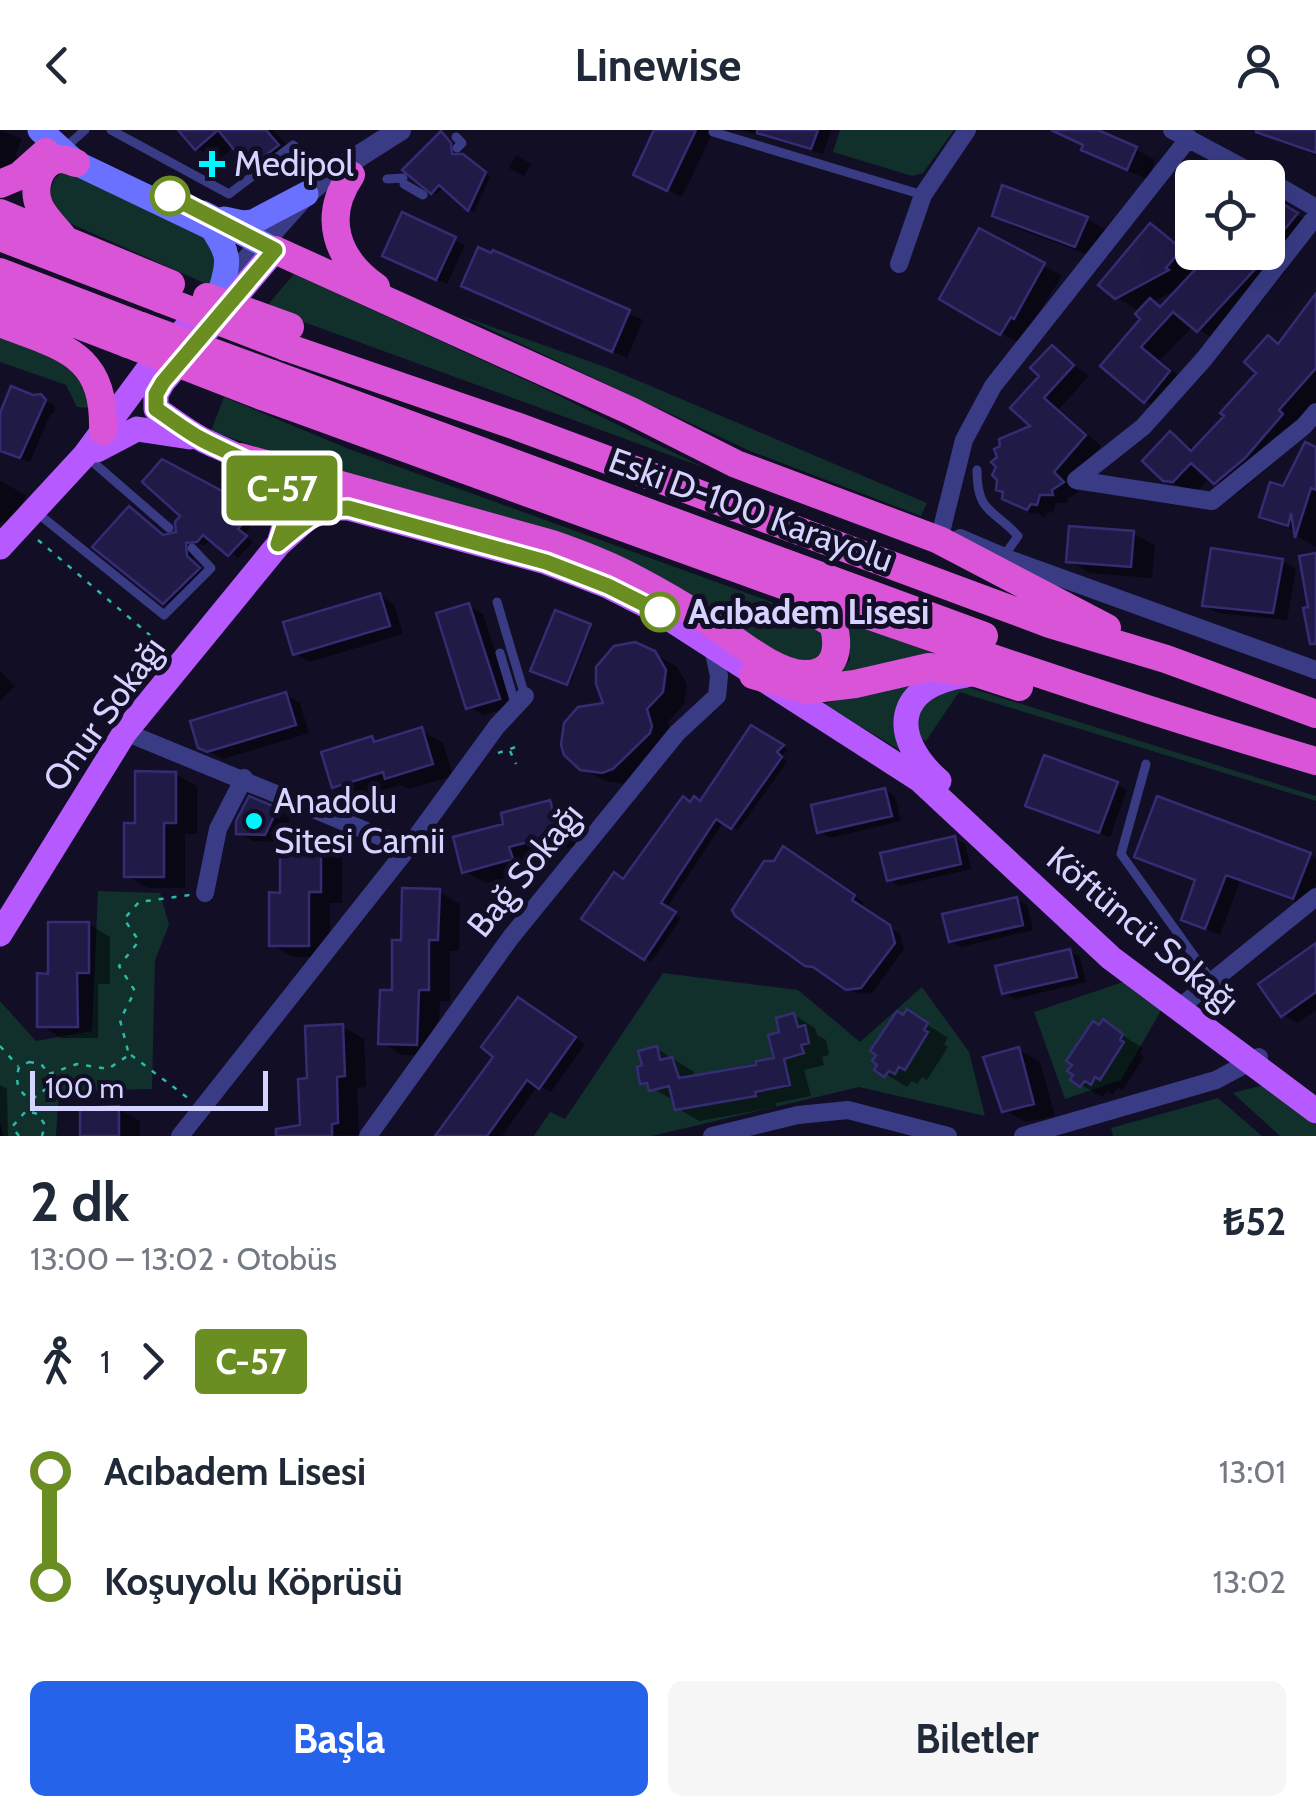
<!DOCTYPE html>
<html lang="tr">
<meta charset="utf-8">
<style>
body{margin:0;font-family:Cabin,sans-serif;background:#f6f6f7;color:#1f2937;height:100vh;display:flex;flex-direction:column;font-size:38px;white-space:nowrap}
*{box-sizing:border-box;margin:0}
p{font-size:32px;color:#747a83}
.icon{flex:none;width:55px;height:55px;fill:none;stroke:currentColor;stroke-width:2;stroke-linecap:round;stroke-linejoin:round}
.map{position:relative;height:1006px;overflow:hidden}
.panel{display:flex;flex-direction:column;background:#fff;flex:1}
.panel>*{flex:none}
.badge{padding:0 20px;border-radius:8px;font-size:35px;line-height:65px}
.tools{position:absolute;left:1175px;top:30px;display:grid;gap:20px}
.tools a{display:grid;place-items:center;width:110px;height:110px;border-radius:15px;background:#fff;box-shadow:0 10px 40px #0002;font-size:50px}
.scale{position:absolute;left:30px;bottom:25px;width:238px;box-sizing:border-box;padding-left:10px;border:5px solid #d5d3ff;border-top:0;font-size:28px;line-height:35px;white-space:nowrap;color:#d5d3ff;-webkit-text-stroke:8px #110e26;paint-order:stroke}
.map>.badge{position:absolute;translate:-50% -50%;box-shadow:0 0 0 5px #fff}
.legs{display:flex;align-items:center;gap:15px;height:110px;padding:0 30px;font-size:32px}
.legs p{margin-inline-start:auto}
.overview{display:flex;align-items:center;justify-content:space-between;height:170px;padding:0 30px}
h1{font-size:55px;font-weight:800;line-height:75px}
.cta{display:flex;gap:20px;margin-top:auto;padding:20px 30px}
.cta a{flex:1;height:115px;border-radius:15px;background:#2563eb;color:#fff;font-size:40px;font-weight:800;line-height:115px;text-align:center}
.cta a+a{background:#f6f6f7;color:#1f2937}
ul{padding:0 30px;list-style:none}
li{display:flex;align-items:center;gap:35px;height:110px;font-size:38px}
li i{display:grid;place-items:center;width:15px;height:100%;margin:0 12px;background:currentColor}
li i::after{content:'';width:25px;height:25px;margin:-12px;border:8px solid;border-radius:50%;background:#fff}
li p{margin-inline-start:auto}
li:first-child i{background:linear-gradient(#0000 50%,currentColor 0)}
li:last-child i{background:linear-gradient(currentColor 50%,#0000 0)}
header{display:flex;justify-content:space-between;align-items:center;height:130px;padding:0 30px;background:#fff;font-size:45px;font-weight:800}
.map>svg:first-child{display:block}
.green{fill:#11302c}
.shadow{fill:#0007;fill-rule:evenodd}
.building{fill:#201a47;stroke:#352c73;stroke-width:2.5}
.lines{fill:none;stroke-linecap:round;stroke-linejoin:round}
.path{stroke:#2db9a7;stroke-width:2.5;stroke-dasharray:5 8;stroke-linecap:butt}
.service{stroke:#393b85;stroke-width:9}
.minor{stroke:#393b85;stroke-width:18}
.tertiary{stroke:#393b85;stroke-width:22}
.secondary{stroke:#6a71ff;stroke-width:25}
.primary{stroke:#b65aff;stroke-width:25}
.trunk{stroke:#da54d7;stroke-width:28}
.trunk-bridge{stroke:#da54d7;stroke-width:28}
.line-1-casing{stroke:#fff;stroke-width:22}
.line-1{stroke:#6b8e23;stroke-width:15}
.poi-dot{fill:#00f6fe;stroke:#110e26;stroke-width:4}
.stop-1-dot{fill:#fff;stroke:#6b8e23;stroke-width:5}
.labels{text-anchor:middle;stroke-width:10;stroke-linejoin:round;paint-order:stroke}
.poi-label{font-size:35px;fill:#d5d3ff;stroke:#110e26;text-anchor:start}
.street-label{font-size:35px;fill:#d5d3ff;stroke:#110e26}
.stop-label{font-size:35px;font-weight:bold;fill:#d5d3ff;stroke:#110e26;text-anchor:start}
</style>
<header><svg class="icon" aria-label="back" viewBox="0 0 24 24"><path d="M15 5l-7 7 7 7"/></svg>Linewise<svg class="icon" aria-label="person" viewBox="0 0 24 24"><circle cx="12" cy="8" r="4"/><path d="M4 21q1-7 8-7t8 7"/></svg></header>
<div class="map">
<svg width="1316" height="1006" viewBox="0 0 1316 1006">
<rect width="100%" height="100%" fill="#110e26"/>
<path class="green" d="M 840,0 L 954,0 L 923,43 L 912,46 L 833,22 Z
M 67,40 L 204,101 L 217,118 L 213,157 L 65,91 L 49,64 L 55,48 Z
M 294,144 L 543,258 L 705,338 L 265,178 Z
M 459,185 L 608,238 L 927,373 L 921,386 L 750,321 Z
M 0,204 L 11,205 L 79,242 L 89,278 L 77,277 L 66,255 L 0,232 Z
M 224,267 L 349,319 L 816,488 L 827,509 L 821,526 L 797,535 L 280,325 L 211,301 Z
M 847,491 L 952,530 L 840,542 L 850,530 Z
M 926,546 L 906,624 L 824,574 Z
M 964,556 L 1316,666 L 1316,671 L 959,562 L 926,611 L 916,607 C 917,569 932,566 964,556 Z
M 98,761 L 160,763 L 169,795 L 155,830 L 152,959 L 59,961 L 56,1006 L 3,1006 L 0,991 L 0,871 L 36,911 L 92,901 Z
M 663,843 L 798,860 L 860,912 L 922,857 L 969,922 L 985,986 L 859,957 L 652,1006 L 534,1006 L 550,982 L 565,989 Z
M 1132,849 L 1166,872 L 1121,950 L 1065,969 L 1034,882 Z
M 1267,954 L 1316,995 L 1316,1006 L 1280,1006 L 1233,963 Z
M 1218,968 L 1262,1006 L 1113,1006 L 1111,998 Z"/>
<path class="shadow" d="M 0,0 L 22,9 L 15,26 L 36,38 L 21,47 L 0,38 Z
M 181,0 L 273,0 L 299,28 L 272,49 L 251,36 L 235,16 L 218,30 L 196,18 Z
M 656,0 L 714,0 L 682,67 L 647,49 Z
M 741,0 L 831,0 L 823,24 Z
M 1052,0 L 1094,0 L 1134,18 L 1155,30 L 1149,50 L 1105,31 L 1084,19 L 1086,16 Z
M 1278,0 L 1316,0 L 1316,26 L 1276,7 Z
M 446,7 L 455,18 L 456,27 L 469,30 L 490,47 L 474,82 L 444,57 L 437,64 L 432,62 Z
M 516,25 L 531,34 L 524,46 L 509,38 Z
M 1192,55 L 1192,97 L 1179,89 Z
M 1274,71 L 1316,96 L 1284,139 L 1286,141 L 1219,212 L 1193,196 L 1160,230 L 1190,255 L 1167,283 L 1145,271 L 1104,236 L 1144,189 L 1141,182 L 1116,167 L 1151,96 L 1172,109 L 1202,133 L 1192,160 L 1268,122 L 1268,80 ZM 1180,158 L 1163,178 L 1152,172 Z
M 995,85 L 1087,89 L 1108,101 L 1097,128 L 1016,98 Z
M 403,86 L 465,115 L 447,154 L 395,130 Z
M 980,101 L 1062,146 L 1019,213 L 942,168 Z
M 494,123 L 643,190 L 627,228 L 478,163 Z
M 1316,164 L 1316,273 L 1299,294 L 1303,298 L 1268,338 L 1237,364 L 1210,347 L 1195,363 L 1165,349 L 1170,304 L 1196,320 L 1227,286 L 1260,242 L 1268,208 L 1280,215 Z
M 1052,218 L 1089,246 L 1059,279 L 1101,316 L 1068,353 L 1078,362 L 1067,369 L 1068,373 L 1056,373 L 1053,383 L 1048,382 L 1044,387 L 1037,383 L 1032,384 L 1004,368 L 1035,297 L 1042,245 Z
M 43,269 L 54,275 L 55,281 L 50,285 L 30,332 L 0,322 L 0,290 Z
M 1316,319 L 1316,417 L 1298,407 L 1297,402 L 1262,386 Z
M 163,332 L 259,384 L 244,405 L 253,412 L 238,428 L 211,408 L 206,415 L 195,414 L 191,422 L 194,432 L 206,443 L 172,476 L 165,472 L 165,407 L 178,404 L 183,386 Z
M 0,351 L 26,365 L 14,397 L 0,391 Z
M 1133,403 L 1155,416 L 1152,448 L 1090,443 L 1069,430 Z
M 1282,431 L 1296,439 L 1287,490 L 1218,483 L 1204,475 Z
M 380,466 L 394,474 L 403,504 L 310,532 L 296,524 Z
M 469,476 L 483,484 L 513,576 L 483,585 L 469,577 Z
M 556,483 L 592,498 L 570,554 L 534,540 Z
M 654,524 L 677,537 L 687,554 L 684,574 L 668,592 L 673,609 L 625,654 L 605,651 L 582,638 L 607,576 Z
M 0,541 L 15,556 L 0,571 Z
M 286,565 L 300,573 L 309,603 L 223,629 L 200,617 Z
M 752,598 L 788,620 L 781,627 L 787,632 L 738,700 L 724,691 L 666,779 L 681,788 L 651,832 L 585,788 L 624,752 L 691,674 L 701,673 Z
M 421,600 L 443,613 L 453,646 L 409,659 L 401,655 L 355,668 L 334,656 L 372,609 L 379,613 Z
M 175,644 L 197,656 L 197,704 L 185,704 L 185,758 L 148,758 L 126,745 L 137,696 Z
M 1117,654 L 1127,660 L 1110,707 L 1028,675 Z
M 885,660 L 895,666 L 901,691 L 830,708 L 819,702 Z
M 549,673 L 571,686 L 579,715 L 530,728 L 533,741 L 486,753 L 464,741 L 506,695 Z
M 276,680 L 290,688 L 280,712 L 253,711 L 239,703 Z
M 954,708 L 965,714 L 971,739 L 899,756 L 889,750 Z
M 321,713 L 342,726 L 342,773 L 330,773 L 330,827 L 293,827 L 272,815 L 283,765 Z
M 794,725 L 864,773 L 860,778 L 900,804 L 904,819 L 872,863 L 859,864 L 847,858 Z
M 1310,725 L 1316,729 L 1316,753 L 1307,776 L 1240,751 L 1220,805 L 1184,789 L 1197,751 L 1137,726 Z
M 439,762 L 460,774 L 459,821 L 450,821 L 450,871 L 440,871 L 438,926 L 402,925 L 381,912 L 403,812 Z
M 1016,769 L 1027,775 L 1033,800 L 961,817 L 951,811 Z
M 88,794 L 110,807 L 110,854 L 98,854 L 98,908 L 61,908 L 40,895 L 51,846 Z
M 1316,816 L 1316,880 L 1297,893 L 1283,885 Z
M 1070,821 L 1080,827 L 1086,852 L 1015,869 L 1004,863 Z
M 529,876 L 585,914 L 551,962 L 538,955 L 502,1006 L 438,1006 Z
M 908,882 L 948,908 L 944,914 L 948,917 L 927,950 L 922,947 L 917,954 L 912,951 L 907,957 L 877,939 Z
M 794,885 L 815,898 L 817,905 L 826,910 L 829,925 L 822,927 L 824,935 L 804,940 L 811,966 L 776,973 L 776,977 L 699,991 L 677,978 L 675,971 L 643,953 L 656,918 L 694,942 L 695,948 L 759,937 L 777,930 L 782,904 Z
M 1103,893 L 1143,918 L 1139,924 L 1144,927 L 1123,960 L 1118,957 L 1113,965 L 1107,961 L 1103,967 L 1081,955 Z
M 343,897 L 364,909 L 366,957 L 357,958 L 359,1005 L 297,1006 L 303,997 L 309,950 Z
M 1018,919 L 1040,932 L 1055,986 L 1026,992 L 1004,980 Z
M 0,955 L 7,959 L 8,1006 L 0,1006 Z
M 118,979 L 140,991 L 140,1006 L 83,1006 Z"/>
<path class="building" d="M 178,0 L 266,0 L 279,15 L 249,38 L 218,0 L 195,20 Z
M 654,0 L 696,0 L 667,61 L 633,45 Z
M 757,0 L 818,0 L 811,19 L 757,3 Z
M 1051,0 L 1098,0 L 1137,17 L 1127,40 L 1081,20 L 1083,15 Z
M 1256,0 L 1316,0 L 1316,23 L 1256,2 Z
M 441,1 L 451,13 L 452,24 L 463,24 L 486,42 L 468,81 L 439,55 L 431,64 L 402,40 Z
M 1002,55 L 1088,87 L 1075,117 L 992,86 Z
M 1273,68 L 1298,83 L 1275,111 L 1268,104 L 1268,75 Z
M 402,82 L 456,107 L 436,150 L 382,126 Z
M 1150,93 L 1182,119 L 1166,138 L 1169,140 L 1115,169 L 1098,155 Z
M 979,98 L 1045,133 L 1014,189 L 1011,187 L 1000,205 L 939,169 Z
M 478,117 L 491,123 L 493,120 L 630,180 L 612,222 L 461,156 Z
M 1226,122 L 1271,122 L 1197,202 L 1173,182 L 1141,217 L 1170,241 L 1144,273 L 1100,236 L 1140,189 L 1135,184 L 1150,168 L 1160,177 L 1205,129 L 1213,135 Z
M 1316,163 L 1316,238 L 1279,280 L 1283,284 L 1245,328 L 1214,354 L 1191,333 L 1173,352 L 1163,351 L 1142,331 L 1170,301 L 1191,321 L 1224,286 L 1220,283 L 1256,243 L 1244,232 L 1268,205 L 1278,214 Z
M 1052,215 L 1074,235 L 1044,268 L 1086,305 L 1054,342 L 1064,352 L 1052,360 L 1053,365 L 1040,365 L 1037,375 L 1031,374 L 1027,380 L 1002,369 L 1003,362 L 996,360 L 997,350 L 992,345 L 996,337 L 991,332 L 997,327 L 994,319 L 1000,316 L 999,309 L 1030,296 L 1010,278 L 1039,246 L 1030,238 Z
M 11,256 L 33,265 L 41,264 L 46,270 L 20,328 L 0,321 L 0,283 Z
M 1305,312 L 1316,317 L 1316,360 L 1311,358 L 1295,408 L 1291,383 L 1288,396 L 1259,387 L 1270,352 L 1283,356 Z
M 162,329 L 254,378 L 238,399 L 247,406 L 228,426 L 203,405 L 197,412 L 186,413 L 187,426 L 200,438 L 163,474 L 92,417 L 129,376 L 163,405 L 176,402 L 175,392 L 180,386 L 142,352 Z
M 1069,396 L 1134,401 L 1131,437 L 1066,432 Z
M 1211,418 L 1283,429 L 1273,483 L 1202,476 Z
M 1316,423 L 1316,514 L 1310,514 L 1303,478 L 1308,477 L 1299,426 Z
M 380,463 L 390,496 L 293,525 L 283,492 Z
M 469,473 L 500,569 L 466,579 L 436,483 Z
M 555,480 L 591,494 L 567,555 L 530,541 Z
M 635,512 L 655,521 L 666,540 L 663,562 L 647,579 L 652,596 L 650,603 L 613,639 L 602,643 L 580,640 L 564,625 L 561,615 L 564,593 L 578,577 L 603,573 L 596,554 L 596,537 L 614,516 Z
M 286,562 L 296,595 L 207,622 L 198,618 L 190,591 Z
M 751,595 L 784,615 L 777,622 L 782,627 L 731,699 L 716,689 L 661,773 L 676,782 L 644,830 L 581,789 L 614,742 L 623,749 L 683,666 L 690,672 L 694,666 L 700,671 Z
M 422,597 L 433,634 L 385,649 L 383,642 L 332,658 L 321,622 L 372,606 L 374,612 Z
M 1044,625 L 1118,652 L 1099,703 L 1025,676 Z
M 135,641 L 176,642 L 176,693 L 164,693 L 164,747 L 124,747 L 124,693 L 135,693 Z
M 885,658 L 892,686 L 817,703 L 811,675 Z
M 249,666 L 278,678 L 265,705 L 236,704 L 236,691 Z
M 1157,666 L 1311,723 L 1293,769 L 1226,745 L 1205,799 L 1181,790 L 1195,750 L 1134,727 Z
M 550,670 L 559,704 L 509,717 L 513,729 L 462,743 L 453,707 L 503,694 L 501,683 Z
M 955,706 L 961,734 L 887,751 L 880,723 Z
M 280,711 L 321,711 L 321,762 L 309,762 L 309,816 L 269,816 L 269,762 L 280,763 Z
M 783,716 L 855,765 L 852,770 L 890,795 L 895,813 L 861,858 L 846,860 L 813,837 L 805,836 L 735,786 L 732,780 L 764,731 L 774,731 Z
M 402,758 L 440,759 L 438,810 L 429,810 L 429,860 L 419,860 L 417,915 L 378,914 L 380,860 L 392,860 L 392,810 L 401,810 Z
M 1017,767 L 1023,795 L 949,812 L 942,784 Z
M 48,792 L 89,792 L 89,843 L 77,843 L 78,897 L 37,897 L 37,843 L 48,844 Z
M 1316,813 L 1316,862 L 1281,887 L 1258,854 Z
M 1070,819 L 1077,847 L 1002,864 L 995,836 Z
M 518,867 L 576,907 L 539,959 L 527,950 L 487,1006 L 435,1006 L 493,927 L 481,917 Z
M 907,879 L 928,893 L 924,900 L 928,902 L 905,940 L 899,937 L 895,944 L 889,941 L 884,947 L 874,940 L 877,935 L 872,931 L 876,925 L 870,921 L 897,881 L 903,885 Z
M 794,883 L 798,897 L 805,895 L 809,913 L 801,915 L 804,923 L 784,929 L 790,955 L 755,962 L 756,966 L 675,980 L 669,956 L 649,961 L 647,953 L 640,954 L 637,937 L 642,935 L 638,921 L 657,916 L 660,930 L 672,927 L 679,948 L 756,935 L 756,931 L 774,928 L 768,905 L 779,902 L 776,888 Z
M 1103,889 L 1123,904 L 1120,910 L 1124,912 L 1100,950 L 1095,947 L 1091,955 L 1085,951 L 1080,957 L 1070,950 L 1073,945 L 1067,941 L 1072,935 L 1066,931 L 1093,891 L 1099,895 Z
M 343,894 L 345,946 L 337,947 L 338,993 L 332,994 L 332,1006 L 276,1006 L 276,999 L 300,995 L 298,949 L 307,948 L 305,896 Z
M 1019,917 L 1034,974 L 1002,982 L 983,927 Z
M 119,976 L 119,1006 L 80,1006 L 80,978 Z"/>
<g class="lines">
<path class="path" d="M 38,410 L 165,518
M 510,621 L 516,634
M 498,623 L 522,615
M 0,916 L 18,936
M 131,925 L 188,968
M 29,932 L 41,934 L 49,944 C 48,957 43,966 29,969 C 17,959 15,952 19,937 Z
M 49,944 L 77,934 L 108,939 L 129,925 L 120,890 L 135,861 L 119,836 L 139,811 L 124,789 L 139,772 L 190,765
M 19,1006 L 12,997 L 26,981 L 38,984 L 45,995 L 42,1006"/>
<path class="service" d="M 111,0 L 229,64 L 293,15 L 323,45
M 713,2 L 923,65
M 456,7 L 462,13 L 457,18
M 68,15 L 85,0
M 387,49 L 403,48
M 404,54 L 423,65
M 87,327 L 169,398
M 977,340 C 977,384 993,378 1018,406 L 1004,426
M 36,382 L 164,485 L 211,438 L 192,418
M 497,472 L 525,566
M 500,523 L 515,573
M 1146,634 L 1121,724 L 1212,851"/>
<path class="minor" d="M 1172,0 L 1262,48
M 1268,50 L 1316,78
M 1316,86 L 1204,229 L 1143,297 L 1076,350 L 1212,371 L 1304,296 L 1316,282
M 899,134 L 923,65 L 967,0
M 960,408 L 1014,431 L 1316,540
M 939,410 L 964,310 L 993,256 L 1189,8
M 125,602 L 408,718
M 205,763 L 218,699 L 244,648
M 1179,878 L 1316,767
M 180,1006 L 408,718 L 497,596 L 525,566
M 368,1006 L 511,807 L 677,603 L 717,566 L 719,546 L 713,518
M 712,1006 L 798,985 L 848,980 L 948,1006
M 1023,1006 L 1216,950 L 1259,927"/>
<path class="tertiary" d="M 221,159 L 306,64 L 326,47 L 400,0"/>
<path class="secondary" d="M 40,0 L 76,33 L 212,98 C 229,124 230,129 221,159
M 203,83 L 275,120
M 224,89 L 243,93 L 253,92 L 306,64"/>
<path class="primary" d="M 275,120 L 163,252 L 156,264 L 156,279 C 171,289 186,301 203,310 C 223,320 274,339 283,360 C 292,378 284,395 279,414
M 97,320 L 137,299 L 190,307
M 0,417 L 85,325 L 147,241 L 211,170
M 939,651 C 889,607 894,555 966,545
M 0,804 L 125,602 L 278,415 L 309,387 L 333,378 L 348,378 L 546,432 L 608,456 L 659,482 L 920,650 L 1111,828 L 1316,981"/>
<path class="trunk" d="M 351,45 C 322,87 336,129 376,157
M 0,54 L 19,46 L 46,22
M 0,83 L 171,154
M 0,107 L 161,169
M 63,107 C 55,97 44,87 39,75 C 32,58 39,31 60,29 C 65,29 70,31 76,33
M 275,120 L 631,281 L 736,334 L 939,410 L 1107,498
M 0,142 L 141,196
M 0,165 L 128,214
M 0,193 C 64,218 105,223 103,301
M 286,217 L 516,296 L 1050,494 L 1166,529 L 1316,584
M 272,244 L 984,506
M 262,266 C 612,392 959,526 1316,631
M 240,327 L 552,414 C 581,424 610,435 637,450 C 660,462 682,475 704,489 C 731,505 773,544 805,544 C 837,544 840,517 833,494 L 802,475
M 753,545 L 806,560 L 855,554 L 929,537 L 976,543 L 1019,557"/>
<path class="trunk-bridge" d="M 207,167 L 290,197
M 161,169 L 286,217
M 141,196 L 272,244
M 128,214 L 262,266"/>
</g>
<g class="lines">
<defs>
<path id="line-1" d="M 170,66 L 275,120 L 163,252 L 156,264 L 156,279 C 171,289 186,301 203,310 C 223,321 274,339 284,360 C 292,379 284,396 278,414 C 301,395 317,378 348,378 L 546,432 L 608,456 L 660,482"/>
</defs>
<use href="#line-1" class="line-1-casing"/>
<use href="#line-1" class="line-1"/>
</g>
<g class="poi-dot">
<path d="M207 19h10v10h10v10h-10v10h-10v-10h-10v-10h10z"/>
<circle cx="254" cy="691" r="10"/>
</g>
<g class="stop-1-dot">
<circle cx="170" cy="66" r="18"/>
<circle cx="660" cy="482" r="18"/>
</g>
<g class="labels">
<g class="poi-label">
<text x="234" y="46">Medipol</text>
<text x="274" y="683">Anadolu<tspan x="274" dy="40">Sitesi Camii</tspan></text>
</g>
<g class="street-label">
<text transform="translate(751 380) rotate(20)" y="12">Eski D-100 Karayolu</text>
<text transform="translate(104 584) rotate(-54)" y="12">Onur Sokağı</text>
<text transform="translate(525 740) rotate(-51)" y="12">Bağ Sokağı</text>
<text transform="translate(1143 800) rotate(40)" y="12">Köftüncü Sokağı</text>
</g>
<g class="stop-label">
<text x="688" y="494">Acıbadem Lisesi</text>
</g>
</g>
</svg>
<div class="tools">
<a><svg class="icon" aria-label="locate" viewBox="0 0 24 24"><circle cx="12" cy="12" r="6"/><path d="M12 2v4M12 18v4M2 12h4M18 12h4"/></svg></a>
</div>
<div class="scale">100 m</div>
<b class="badge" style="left:282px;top:358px;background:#6b8e23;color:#fff">C-57</b>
</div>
<section class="panel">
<div class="overview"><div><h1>2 dk</h1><p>13:00 – 13:02 · Otobüs</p></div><b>₺52</b></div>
<div class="legs"><svg class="icon" aria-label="walk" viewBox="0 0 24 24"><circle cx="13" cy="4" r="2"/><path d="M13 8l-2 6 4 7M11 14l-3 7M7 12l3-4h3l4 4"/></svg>1<svg class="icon" aria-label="forward" viewBox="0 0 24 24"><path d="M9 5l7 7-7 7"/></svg><b class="badge" style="background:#6b8e23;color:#fff">C-57</b></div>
<ul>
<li><i style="color:#6b8e23"></i><b>Acıbadem Lisesi</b><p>13:01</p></li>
<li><i style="color:#6b8e23"></i><b>Koşuyolu Köprüsü</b><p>13:02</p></li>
</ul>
<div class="cta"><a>Başla</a><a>Biletler</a></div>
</section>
